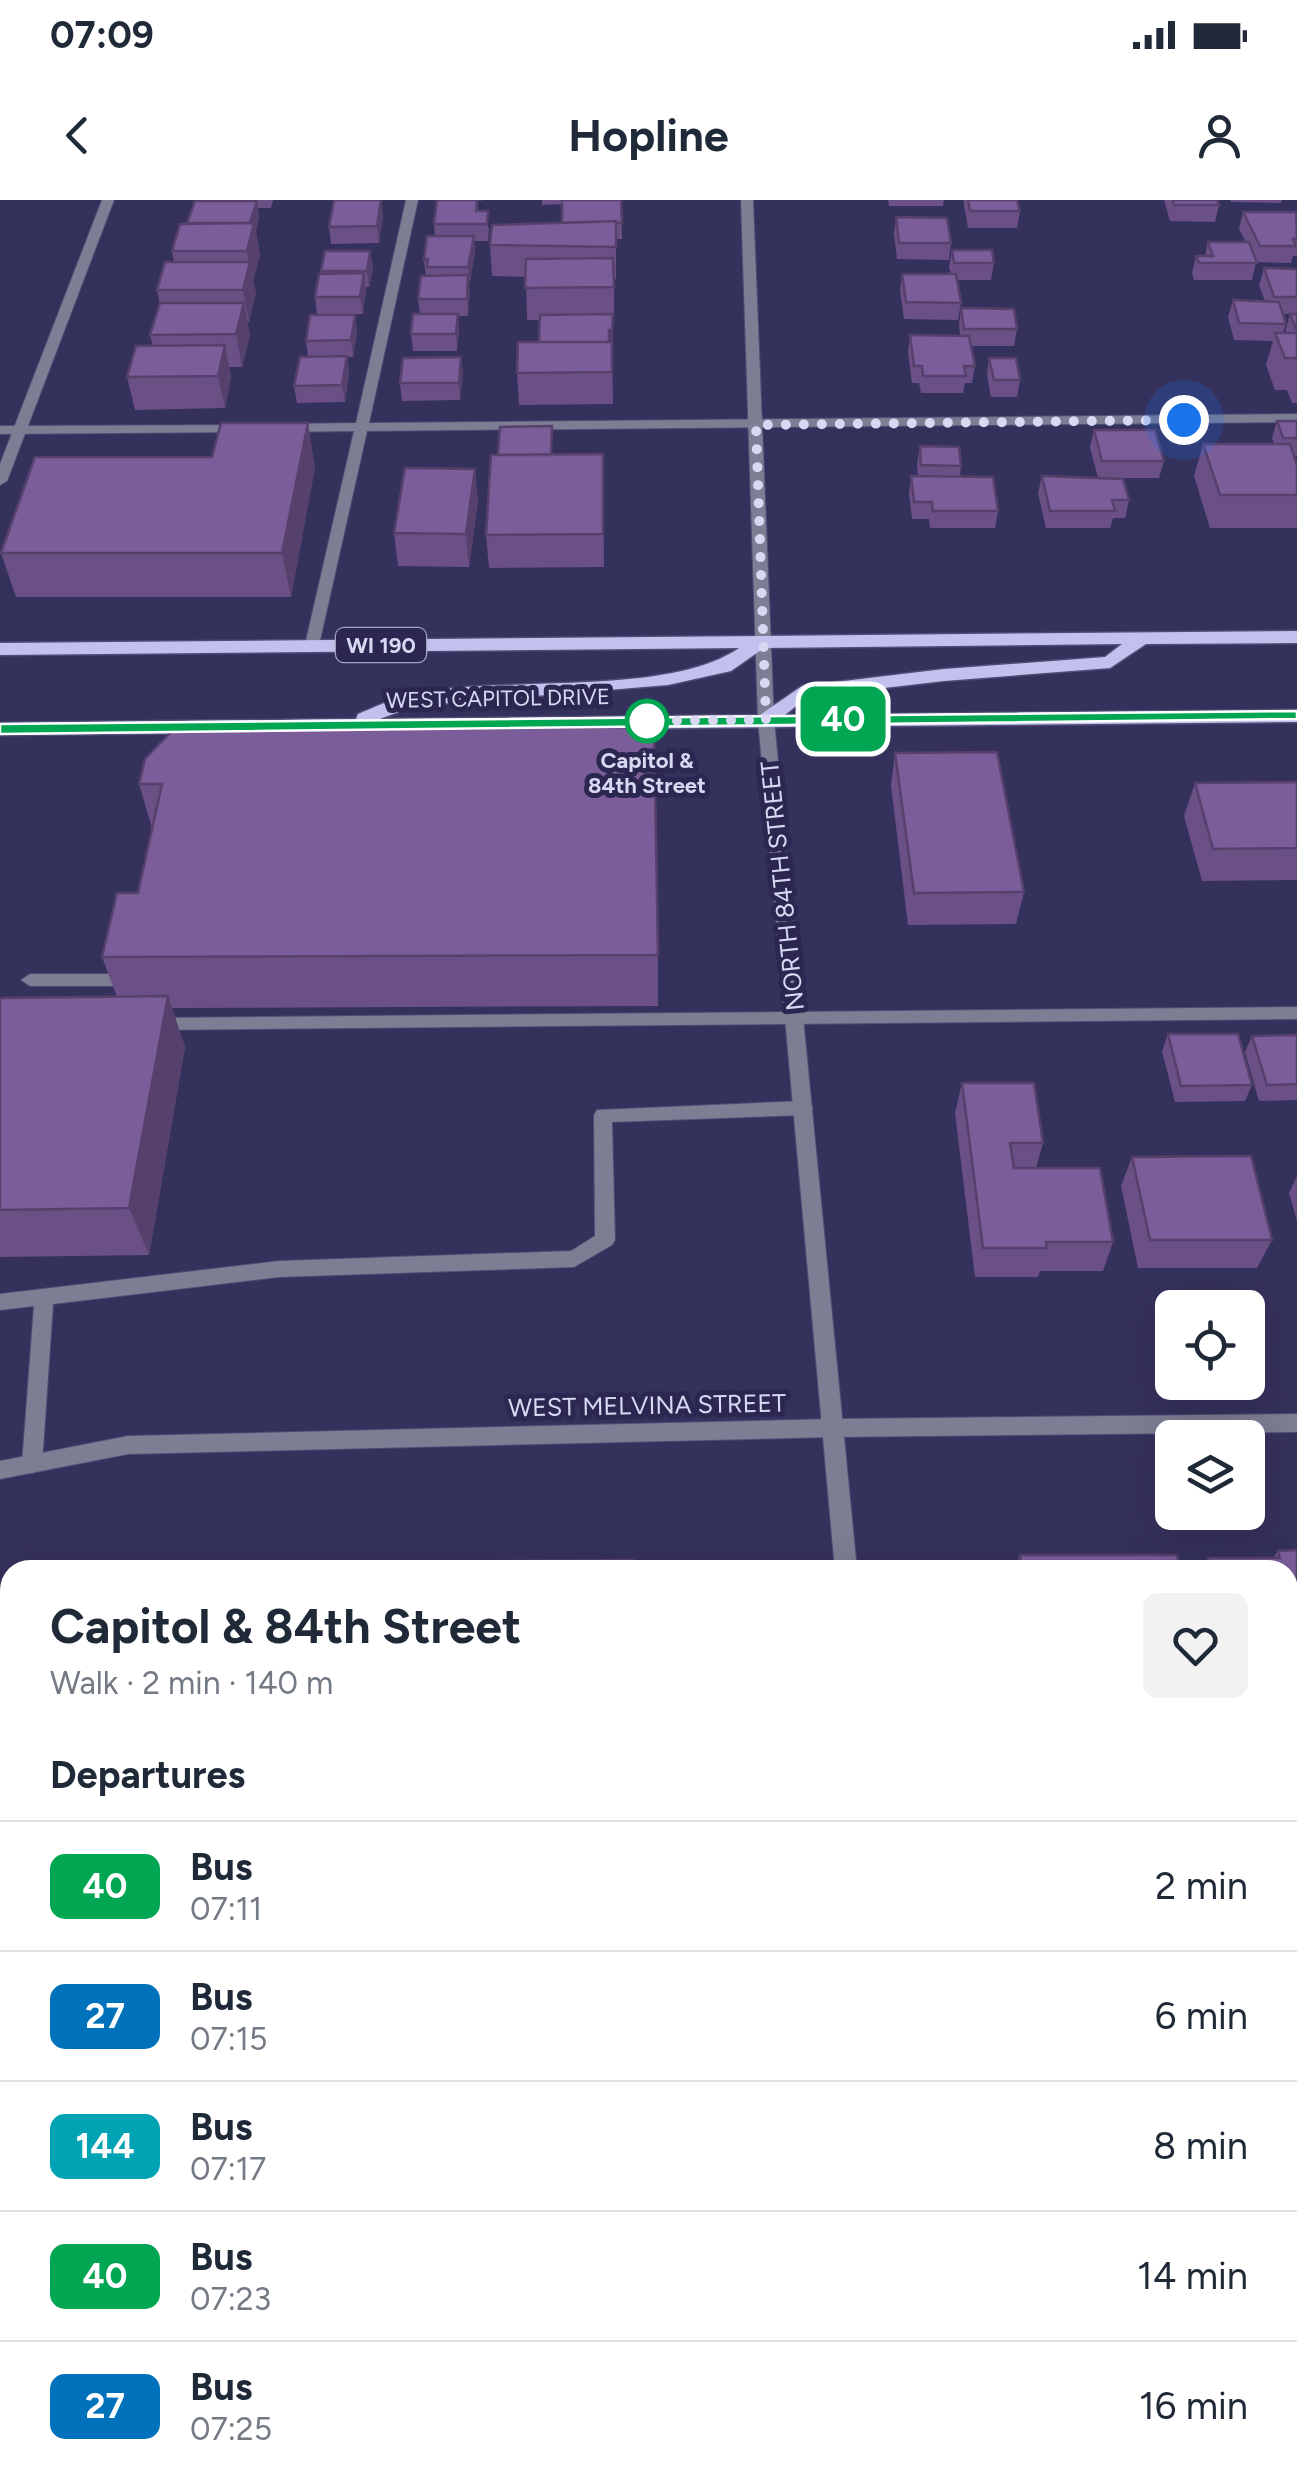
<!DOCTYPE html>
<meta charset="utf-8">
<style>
body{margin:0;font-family:Figtree,sans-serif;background:#f2f2f3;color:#1f2937;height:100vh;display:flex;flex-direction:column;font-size:38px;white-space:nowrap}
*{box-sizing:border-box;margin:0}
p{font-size:32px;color:#747a83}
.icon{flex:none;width:55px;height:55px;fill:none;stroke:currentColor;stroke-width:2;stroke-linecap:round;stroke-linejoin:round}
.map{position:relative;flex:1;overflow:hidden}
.sheet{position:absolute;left:0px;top:1360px;width:1298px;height:930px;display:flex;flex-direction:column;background:#fff;border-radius:30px 30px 0 0;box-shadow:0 10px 40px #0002}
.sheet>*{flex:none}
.badge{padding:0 20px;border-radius:15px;font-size:35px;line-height:65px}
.controls{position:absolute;left:1155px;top:1090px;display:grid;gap:20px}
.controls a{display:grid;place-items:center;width:110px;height:110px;border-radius:15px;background:#fff;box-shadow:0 10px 40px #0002;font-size:50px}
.you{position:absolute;width:50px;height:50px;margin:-25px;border:8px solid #fff;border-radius:50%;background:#1a73e8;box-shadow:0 0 0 15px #1a73e833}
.map>.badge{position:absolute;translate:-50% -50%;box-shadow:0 0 0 5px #fff}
h2{padding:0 50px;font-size:38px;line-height:90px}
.round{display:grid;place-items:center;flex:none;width:105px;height:105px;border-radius:15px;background:#f2f2f3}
.summary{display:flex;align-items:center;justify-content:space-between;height:170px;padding:0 50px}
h1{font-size:48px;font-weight:700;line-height:75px}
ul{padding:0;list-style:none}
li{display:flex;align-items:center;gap:30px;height:130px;padding:0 50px;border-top:2px solid #e0e1e3}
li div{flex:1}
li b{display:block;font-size:38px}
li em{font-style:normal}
li .badge{min-width:110px;font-weight:700;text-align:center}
.status{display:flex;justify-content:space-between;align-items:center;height:70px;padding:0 50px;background:#fff;direction:ltr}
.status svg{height:28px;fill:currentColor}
header{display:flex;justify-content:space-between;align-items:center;height:130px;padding:0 50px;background:#fff;font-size:45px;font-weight:700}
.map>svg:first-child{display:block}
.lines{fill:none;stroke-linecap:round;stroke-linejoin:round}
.service-casing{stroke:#4f4c75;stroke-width:2}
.minor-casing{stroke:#4f4c75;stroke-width:2}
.tertiary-casing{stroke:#4f4c75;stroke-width:2}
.primary-casing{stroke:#4f4c75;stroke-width:3}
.service{fill:#7d7d93;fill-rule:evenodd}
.minor{fill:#7d7d93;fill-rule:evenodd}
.tertiary{fill:#7d7d93;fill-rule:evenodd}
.primary{fill:#c2c1ee;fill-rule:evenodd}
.wall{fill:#6a5084;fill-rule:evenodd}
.shaded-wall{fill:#56416c}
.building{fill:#7b5d9a;stroke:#56416c;stroke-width:2.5}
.line{fill:#00a651;stroke:#fff;stroke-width:2.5}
.walk{stroke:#d8d8f3;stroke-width:10;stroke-dasharray:0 18}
.stop-dot{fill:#fff;stroke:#00a651;stroke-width:5}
.labels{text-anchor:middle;stroke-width:10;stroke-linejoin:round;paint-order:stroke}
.shield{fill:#2b2751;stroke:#a4a3c2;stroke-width:2.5}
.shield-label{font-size:22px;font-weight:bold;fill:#d8d8f3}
.far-street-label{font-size:22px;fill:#d8d8f3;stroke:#2b2751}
.far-stop-label{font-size:22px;font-weight:bold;fill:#d8d8f3;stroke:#2b2751}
.street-label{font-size:25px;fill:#d8d8f3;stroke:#2b2751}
</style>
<div class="status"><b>07:09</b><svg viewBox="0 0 49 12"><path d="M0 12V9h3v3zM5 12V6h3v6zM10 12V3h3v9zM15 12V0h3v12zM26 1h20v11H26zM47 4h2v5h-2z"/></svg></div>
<header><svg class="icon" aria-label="back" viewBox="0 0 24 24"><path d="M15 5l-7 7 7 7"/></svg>Hopline<svg class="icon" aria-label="person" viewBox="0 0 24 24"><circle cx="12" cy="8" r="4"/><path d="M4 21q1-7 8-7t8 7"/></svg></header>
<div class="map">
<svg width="1297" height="2290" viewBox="0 0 1297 2290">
<rect width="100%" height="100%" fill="#35315d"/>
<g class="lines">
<defs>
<path id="service" d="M 406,0 L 418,0 L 369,223 L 1297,214 L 1297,222 L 367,231 L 319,445 L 312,450 L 305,445 L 354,231 L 282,232 L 275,228 L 282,224 L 356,223 Z
M 248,225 L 250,228 L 243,232 L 0,234 L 0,226 Z
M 30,774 L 126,774 L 135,780 L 126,786 L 30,786 L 21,780 Z
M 1297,807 L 1297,819 L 154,830 L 145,824 L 154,818 Z
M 804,901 L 813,908 L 804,915 L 612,922 L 615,1040 L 612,1045 L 574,1067 L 279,1077 L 53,1104 L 42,1264 L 39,1270 L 32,1273 L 25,1270 L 22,1264 L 34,1106 L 0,1110 L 0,1094 L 279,1061 L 571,1051 L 595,1036 L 594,915 L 597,910 Z"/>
<path id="minor" d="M 102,0 L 114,0 L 7,281 L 0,285 L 0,264 Z
M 1297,1214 L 1297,1232 L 834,1237 L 128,1254 L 0,1279 L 0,1261 L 128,1236 L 834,1219 Z"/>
<path id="tertiary" d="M 741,0 L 753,0 L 774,520 L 857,1370 L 835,1370 L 758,520 Z
M 902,2280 L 930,2280 L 931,2290 L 903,2290 Z"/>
<path id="primary" d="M 1297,431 L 1297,443 L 1146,444 L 1110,468 L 944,481 L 807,497 L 785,515 L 1297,510 L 1297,522 L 0,535 L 0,523 L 356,519 L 358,514 C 375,507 391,499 408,495 C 498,474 667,498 739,448 L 0,455 L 0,443 ZM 1122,444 L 1105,457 L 944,469 L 802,486 L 760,515 L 380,519 L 414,506 L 668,485 L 731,471 L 764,448 Z"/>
</defs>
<use href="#service" class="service-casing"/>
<use href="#minor" class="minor-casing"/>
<use href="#tertiary" class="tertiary-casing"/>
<use href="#primary" class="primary-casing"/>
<use href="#service" class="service"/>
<use href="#minor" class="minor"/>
<use href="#tertiary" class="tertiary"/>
<use href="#primary" class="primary"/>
</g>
<path class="wall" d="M 205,0 L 273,0 L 271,8 L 258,8 L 259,18 L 256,31 L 260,55 L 253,81 L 256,93 L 249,122 L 247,122 L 250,135 L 242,167 L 229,167 L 231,177 L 225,208 L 135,210 L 127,177 L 153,146 L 150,135 L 160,104 L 157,90 L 174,62 L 172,51 L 187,23 Z
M 437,0 L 484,0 L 477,1 L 478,11 L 489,28 L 488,41 L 474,41 L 475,52 L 469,84 L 468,116 L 458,116 L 459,131 L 457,151 L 413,151 L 411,134 L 420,114 L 418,99 L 426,76 L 424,60 L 435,36 L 434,24 Z
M 542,0 L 621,0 L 622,39 L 616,39 L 616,79 L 614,79 L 614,119 L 613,119 L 612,147 L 613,204 L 519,205 L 517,173 L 539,142 L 540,120 L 527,120 L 526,77 L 492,76 L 490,45 L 562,23 L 562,4 L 542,5 Z
M 888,0 L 944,0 L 943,6 L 889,6 Z
M 964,0 L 1017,0 L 1020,11 L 1017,28 L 968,28 L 964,5 Z
M 1164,0 L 1217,0 L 1219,5 L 1215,22 L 1170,21 Z
M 1230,0 L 1282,0 L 1281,3 L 1231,2 Z
M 1243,12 L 1297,14 L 1297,56 L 1293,56 L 1291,63 L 1256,62 L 1252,80 L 1194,80 L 1192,73 L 1196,56 L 1205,56 L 1208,42 L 1246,42 L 1239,29 Z
M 383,15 L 379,43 L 331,44 L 329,27 Z
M 896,17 L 951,43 L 949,60 L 897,59 L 894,34 Z
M 952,50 L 994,63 L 991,80 L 957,80 L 961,103 L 958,120 L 904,119 L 900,91 L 902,74 L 951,74 L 949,67 Z
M 370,51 L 373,68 L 369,87 L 366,87 L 363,114 L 317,114 L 315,97 L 321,71 Z
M 1264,68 L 1297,69 L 1297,203 L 1292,203 L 1287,190 L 1275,190 L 1266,165 L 1273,141 L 1234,140 L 1228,117 L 1233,100 L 1265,101 L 1259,85 ZM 1283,114 L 1290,114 L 1285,133 L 1283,133 L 1286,124 Z
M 961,108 L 1017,129 L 1014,146 L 971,146 L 975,166 L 972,183 L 965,183 L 963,193 L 921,193 L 919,183 L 912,183 L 908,152 L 910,135 L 960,136 L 959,125 Z
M 355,115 L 357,132 L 353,157 L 347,157 L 349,173 L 345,202 L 297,203 L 294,186 L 308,157 L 306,141 Z
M 461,157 L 463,174 L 460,200 L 402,201 L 400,183 Z
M 989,158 L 1020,180 L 1017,197 L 991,197 L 987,175 Z
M 1277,221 L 1297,221 L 1297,256 L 1294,256 L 1297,265 L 1297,328 L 1210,328 L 1194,276 L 1203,244 L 1274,244 L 1272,238 Z
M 552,226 L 552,255 L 603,254 L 604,367 L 489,368 L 486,335 L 498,255 Z
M 1094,230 L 1164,261 L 1159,278 L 1098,278 L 1090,247 Z
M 920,246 L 961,266 L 960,277 L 998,311 L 995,328 L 930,328 L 929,319 L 912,319 L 909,293 L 911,276 L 918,276 L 917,264 Z
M 315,267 L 291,397 L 16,397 L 1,353 Z
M 1042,276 L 1129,300 L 1125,318 L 1113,318 L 1110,328 L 1046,328 L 1038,293 Z
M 478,301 L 469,367 L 398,366 L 394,333 Z
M 895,553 L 1024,692 L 1016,724 L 908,725 L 891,585 Z
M 145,559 L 658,755 L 658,806 L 172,808 L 185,847 L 149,1055 L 0,1057 L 0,798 L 117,797 L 102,757 L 138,693 L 152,628 L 139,584 Z
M 1297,582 L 1297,680 L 1202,681 L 1184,616 L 1195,583 Z
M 1168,834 L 1252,885 L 1245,901 L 1175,902 L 1162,851 Z
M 1297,835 L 1297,900 L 1259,901 L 1245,852 L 1252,836 Z
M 962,883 L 1043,943 L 1036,968 L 1113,1042 L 1103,1071 L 1040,1071 L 1038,1077 L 975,1077 L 955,913 Z
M 1132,957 L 1272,1040 L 1257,1068 L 1138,1068 L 1121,986 Z
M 1297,976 L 1297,1021 L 1289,993 Z
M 1297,1350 L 1297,1485 L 1288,1485 L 1288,1370 L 1200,1370 L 1208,1358 L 1273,1358 L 1278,1351 Z
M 1020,1355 L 1180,1370 L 1014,1370 Z
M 1288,1732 L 1297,1732 L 1297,1910 L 1288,1910 Z
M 1205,2280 L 1288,2280 L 1297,2290 L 1206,2290 Z"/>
<path class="shaded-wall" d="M 381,0 L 383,15 L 379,43 L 377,26 Z
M 257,1 L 259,18 L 256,31 L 260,55 L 253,81 L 256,93 L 249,122 L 243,90 L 249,64 L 247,51 L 248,29 Z
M 474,36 L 475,52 L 470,84 L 468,67 Z
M 370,51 L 373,68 L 369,87 L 367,71 Z
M 364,73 L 366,90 L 363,114 L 360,97 Z
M 468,75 L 470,92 L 468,116 L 467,99 Z
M 244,103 L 250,135 L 242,167 L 236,134 Z
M 458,114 L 459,131 L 457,151 L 456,134 Z
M 613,114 L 613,147 L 609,147 L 609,130 Z
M 355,115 L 357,132 L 353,157 L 351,140 Z
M 225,145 L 231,177 L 225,208 L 218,176 Z
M 347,156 L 349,173 L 345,202 L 342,185 Z
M 461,157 L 463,174 L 460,200 L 459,183 Z
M 308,223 L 315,267 L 291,397 L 282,353 Z
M 475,269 L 478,301 L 469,367 L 466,334 Z
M 168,796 L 185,847 L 149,1055 L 129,1008 Z
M 0,1502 L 10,1514 L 10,1521 L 0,1571 Z
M 557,2280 L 562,2280 L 562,2290 L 557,2290 Z"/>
<path class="building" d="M 334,0 L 381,0 L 377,26 L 329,27 Z
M 437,0 L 477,0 L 476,11 L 488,11 L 487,24 L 434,24 Z
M 562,0 L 621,0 L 622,23 L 616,23 L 616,21 L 562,23 Z
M 968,0 L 1017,0 L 1020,11 L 970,11 Z
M 1173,0 L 1217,0 L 1219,5 L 1174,5 Z
M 195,1 L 257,1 L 250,23 L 187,23 Z
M 1243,12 L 1296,12 L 1297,39 L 1293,39 L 1296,46 L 1260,46 Z
M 896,17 L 947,18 L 951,43 L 899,43 Z
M 616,21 L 616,47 L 490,45 L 492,25 Z
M 254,23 L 247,51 L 172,51 L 180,24 Z
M 427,36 L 474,36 L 468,67 L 427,67 L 428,59 L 424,60 Z
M 1208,42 L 1249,42 L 1257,63 L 1199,63 L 1196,56 L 1213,56 Z
M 952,50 L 992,50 L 994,63 L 954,63 Z
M 325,51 L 370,51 L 367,71 L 321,71 Z
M 613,58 L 614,87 L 525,88 L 526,59 Z
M 165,62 L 250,62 L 243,90 L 157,90 Z
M 1264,68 L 1297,69 L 1297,97 L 1274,97 Z
M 364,73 L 360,97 L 315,97 L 319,74 Z
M 902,74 L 956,74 L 961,103 L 906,102 Z
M 468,75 L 467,99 L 418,99 L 421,76 Z
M 1233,100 L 1279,102 L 1286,124 L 1239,123 Z
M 160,103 L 244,103 L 236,134 L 150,135 Z
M 961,108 L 1014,109 L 1017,129 L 964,129 Z
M 413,114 L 458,114 L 456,134 L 411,134 Z
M 613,114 L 612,130 L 609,130 L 609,142 L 539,142 L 540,115 Z
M 1290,114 L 1297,114 L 1297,131 Z
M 310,115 L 355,115 L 351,140 L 306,141 Z
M 1275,133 L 1297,133 L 1297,158 L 1285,158 Z
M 910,135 L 969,136 L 975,166 L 964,166 L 966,176 L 923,176 L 922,166 L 914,166 Z
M 518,142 L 612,142 L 612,172 L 517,173 Z
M 225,145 L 218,176 L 127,177 L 136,146 Z
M 347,156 L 342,185 L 294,186 L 300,157 Z
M 461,157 L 459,183 L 400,183 L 403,158 Z
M 989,158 L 1016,158 L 1020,180 L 994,180 Z
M 1277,221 L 1297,221 L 1297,238 L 1283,238 Z
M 221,223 L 308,223 L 282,353 L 1,353 L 35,257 L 212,257 Z
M 552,226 L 551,255 L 498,255 L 500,227 Z
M 1094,230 L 1155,230 L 1164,261 L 1102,261 Z
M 1203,244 L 1290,244 L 1297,265 L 1297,295 L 1220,295 Z
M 920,246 L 959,247 L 961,266 L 921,265 Z
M 603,254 L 603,334 L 486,335 L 491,255 Z
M 405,268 L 475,269 L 466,334 L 394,333 Z
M 911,276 L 993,277 L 998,311 L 933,311 L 932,302 L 914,302 Z
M 1042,276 L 1123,279 L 1129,300 L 1112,300 L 1115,311 L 1050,311 Z
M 654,527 L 658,755 L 102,757 L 117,693 L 138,693 L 162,584 L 139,584 L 145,559 L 173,530 Z
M 997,552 L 1024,692 L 914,693 L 895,553 Z
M 1297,582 L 1297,648 L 1213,649 L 1195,583 Z
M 168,796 L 129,1008 L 0,1010 L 0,798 Z
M 1168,834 L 1238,834 L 1252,885 L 1181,886 Z
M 1297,835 L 1297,884 L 1267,885 L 1252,836 Z
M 962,883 L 1034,883 L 1043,943 L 1010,943 L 1014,968 L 1100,968 L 1113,1042 L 1046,1042 L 1047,1048 L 983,1048 Z
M 1251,956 L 1272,1040 L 1150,1040 L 1132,957 Z
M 1297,1350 L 1297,1464 L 1288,1464 L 1288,1370 L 1210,1370 L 1208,1358 L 1280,1358 L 1278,1351 Z
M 1020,1355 L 1177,1355 L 1180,1370 L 1022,1370 Z
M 633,1360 L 633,1370 L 496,1370 L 496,1361 Z
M 1288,1732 L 1297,1732 L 1297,1899 L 1288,1899 Z
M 1288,1960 L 1297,1960 L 1297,2163 L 1288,2164 Z
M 1288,2227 L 1297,2227 L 1297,2290 L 1226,2290 L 1224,2280 L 1288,2280 Z
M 433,2280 L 557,2280 L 557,2290 L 433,2290 Z"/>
<path class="line" d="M 1297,511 L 1297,519 L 0,534 L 0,524 Z"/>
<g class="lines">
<path class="walk" d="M 647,521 L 644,521 L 766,520 L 756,225 L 1184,220"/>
</g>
<circle class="stop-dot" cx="647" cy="521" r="20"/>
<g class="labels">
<rect class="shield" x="336" y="428" width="90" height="34" rx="8"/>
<g class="shield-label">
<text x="381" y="453">WI 190</text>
</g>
<g class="far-street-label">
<text transform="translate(498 498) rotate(-1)" y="8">WEST CAPITOL DRIVE</text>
</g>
<g class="far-stop-label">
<text x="647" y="568">Capitol &amp;<tspan x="647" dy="25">84th Street</tspan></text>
</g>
<g class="street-label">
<text transform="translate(782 686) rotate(-96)" y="9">NORTH 84TH STREET</text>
<text transform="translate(647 1205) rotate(-1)" y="9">WEST MELVINA STREET</text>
</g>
</g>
</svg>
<div class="controls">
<a><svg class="icon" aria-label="locate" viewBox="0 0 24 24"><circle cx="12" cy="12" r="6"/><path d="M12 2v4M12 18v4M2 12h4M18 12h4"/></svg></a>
<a><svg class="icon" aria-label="layers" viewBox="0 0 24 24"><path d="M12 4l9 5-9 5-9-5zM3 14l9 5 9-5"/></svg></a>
</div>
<div class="you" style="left:1184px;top:220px"></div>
<b class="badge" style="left:843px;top:519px;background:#00a651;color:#fff">40</b>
<section class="sheet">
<div class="summary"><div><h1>Capitol &amp; 84th Street</h1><p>Walk · 2 min · 140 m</p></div><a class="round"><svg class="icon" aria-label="heart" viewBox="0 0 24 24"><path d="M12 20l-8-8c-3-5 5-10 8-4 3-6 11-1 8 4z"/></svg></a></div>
<h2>Departures</h2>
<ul>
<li><span class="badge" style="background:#00a651;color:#fff">40</span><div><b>Bus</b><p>07:11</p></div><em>2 min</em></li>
<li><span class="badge" style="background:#0072bc;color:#fff">27</span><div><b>Bus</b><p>07:15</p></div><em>6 min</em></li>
<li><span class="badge" style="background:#00a3b4;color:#fff">144</span><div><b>Bus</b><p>07:17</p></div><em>8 min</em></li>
<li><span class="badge" style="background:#00a651;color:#fff">40</span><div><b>Bus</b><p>07:23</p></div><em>14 min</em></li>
<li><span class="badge" style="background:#0072bc;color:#fff">27</span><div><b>Bus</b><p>07:25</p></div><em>16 min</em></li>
</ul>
</section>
</div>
